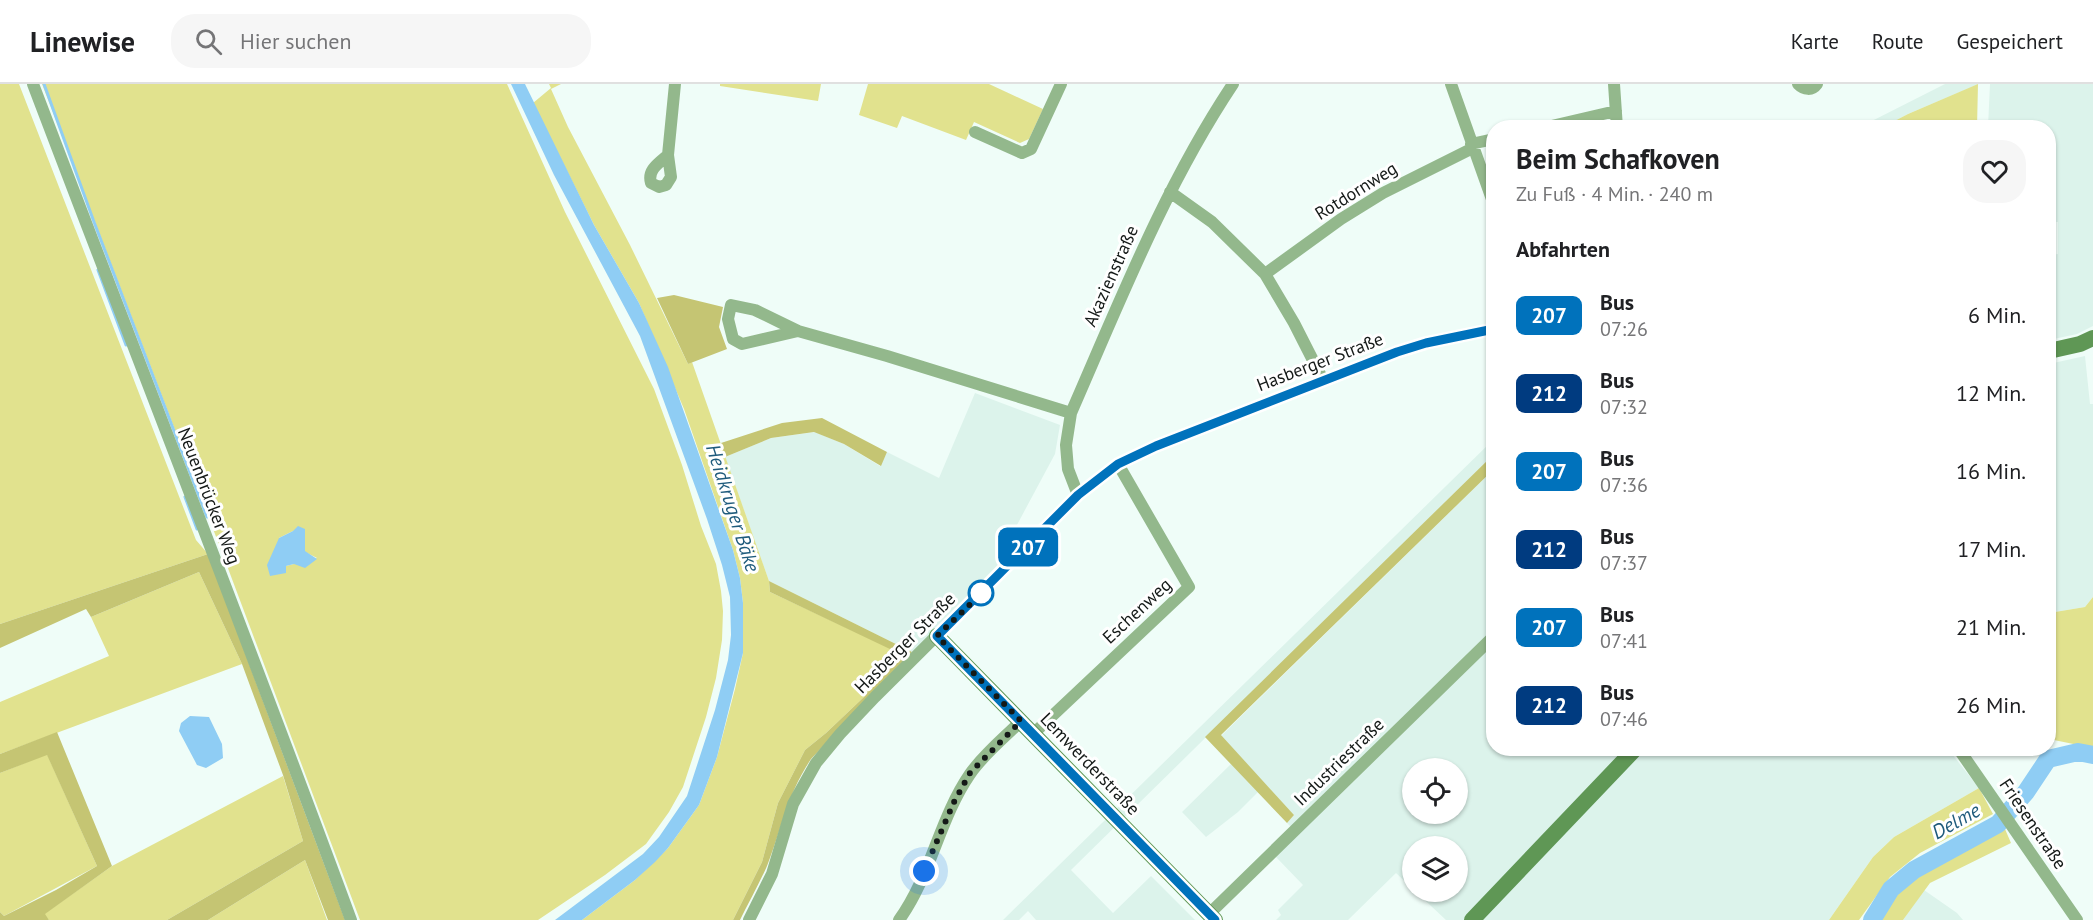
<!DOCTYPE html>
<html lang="de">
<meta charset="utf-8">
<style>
body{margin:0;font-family:"PT Sans",sans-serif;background:#f6f6f6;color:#202124;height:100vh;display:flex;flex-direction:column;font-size:22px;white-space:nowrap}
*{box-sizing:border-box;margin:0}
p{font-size:20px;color:#757577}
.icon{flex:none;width:33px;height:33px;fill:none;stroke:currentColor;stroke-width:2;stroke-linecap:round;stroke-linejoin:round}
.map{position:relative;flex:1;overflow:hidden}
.drawer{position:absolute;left:1486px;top:36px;width:570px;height:636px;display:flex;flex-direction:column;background:#fff;border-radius:24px;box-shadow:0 2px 4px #0004}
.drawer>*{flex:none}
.badge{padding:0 12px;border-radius:9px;font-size:21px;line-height:39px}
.tools{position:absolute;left:1402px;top:674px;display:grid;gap:12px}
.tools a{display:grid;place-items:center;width:66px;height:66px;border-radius:50%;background:#fff;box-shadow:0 2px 4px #0004;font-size:30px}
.you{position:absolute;width:30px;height:30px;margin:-15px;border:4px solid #fff;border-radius:50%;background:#1a73e8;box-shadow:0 0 0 9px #1a73e833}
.map>.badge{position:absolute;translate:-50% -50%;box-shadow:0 0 0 3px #fff}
h2{padding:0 30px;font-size:22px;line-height:54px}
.round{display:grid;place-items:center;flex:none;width:63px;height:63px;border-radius:24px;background:#f6f6f6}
.head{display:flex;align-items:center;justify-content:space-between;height:102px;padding:0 30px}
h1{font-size:28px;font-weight:700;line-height:45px}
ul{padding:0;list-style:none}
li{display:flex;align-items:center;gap:18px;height:78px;padding:0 30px}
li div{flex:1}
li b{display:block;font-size:22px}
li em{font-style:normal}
li .badge{min-width:66px;font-weight:700;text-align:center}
header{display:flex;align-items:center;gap:36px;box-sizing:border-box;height:84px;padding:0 30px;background:#fff;border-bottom:2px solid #e0e0e0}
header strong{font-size:28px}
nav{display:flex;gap:33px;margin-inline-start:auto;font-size:21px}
.search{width:420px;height:54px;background:#f6f6f6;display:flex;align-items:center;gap:15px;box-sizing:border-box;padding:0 21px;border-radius:24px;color:#757577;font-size:22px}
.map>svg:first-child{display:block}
.built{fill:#dcf3eb;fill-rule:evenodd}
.green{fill:#e1e28e;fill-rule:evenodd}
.forest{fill:#c5c573}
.water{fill:#8fcdf4}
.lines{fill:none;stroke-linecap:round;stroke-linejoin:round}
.stream{stroke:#8fcdf4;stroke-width:3}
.river{stroke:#8fcdf4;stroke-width:18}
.street{stroke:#93b88c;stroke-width:12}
.secondary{stroke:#5f9755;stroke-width:16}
.line-casing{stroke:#fff;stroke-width:14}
.line{stroke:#0072bc;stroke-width:9}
.walk{stroke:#141917;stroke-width:6;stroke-dasharray:0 10.8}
.stop-dot{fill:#fff;stroke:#0072bc;stroke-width:3}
.labels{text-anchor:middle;stroke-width:6;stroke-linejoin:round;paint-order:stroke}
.street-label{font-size:18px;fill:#141917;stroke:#fff}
.water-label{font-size:20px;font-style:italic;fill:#1f5b7c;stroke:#fff}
</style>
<header>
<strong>Linewise</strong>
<div class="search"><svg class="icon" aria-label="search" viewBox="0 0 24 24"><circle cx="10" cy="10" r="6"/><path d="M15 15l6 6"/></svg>Hier suchen</div>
<nav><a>Karte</a><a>Route</a><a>Gespeichert</a></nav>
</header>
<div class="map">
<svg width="2093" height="836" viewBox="0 0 2093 836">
<rect width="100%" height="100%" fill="#effdf8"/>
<path class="built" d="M 1945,0 L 1979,0 L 1908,30 L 1883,43 L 1858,44 Z
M 1990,0 L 2093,0 L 2093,242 L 2077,250 L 2049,256 L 2049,171 L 2058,170 L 2058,138 L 2049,138 L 2049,44 L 1988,43 Z
M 2085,272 L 2090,320 L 2093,320 L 2093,513 L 2085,523 L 2049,529 L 2049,280 Z
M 975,309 L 1060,341 L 1055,370 L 1011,452 L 1020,458 L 926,555 L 912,568 L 769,497 L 725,373 L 771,354 L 815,348 L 844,360 L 880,382 L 887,368 L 939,394 Z
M 1494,355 L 1494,370 L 1071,786 L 1113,829 L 1151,792 L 1195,836 L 1036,836 L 1028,827 L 1019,836 L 1003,836 Z
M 1494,385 L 1494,664 L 1948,665 L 1979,704 L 1894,753 L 1873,773 L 1829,836 L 1446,836 L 1415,807 L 1458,807 L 1458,762 L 1413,762 L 1413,805 L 1396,789 L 1348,836 L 1276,836 L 1281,831 L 1278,826 L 1303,801 L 1275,772 L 1297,749 L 1287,739 L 1294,731 L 1221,652 ZM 1413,684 L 1458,684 L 1458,729 L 1413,729 Z
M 1231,680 L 1258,708 L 1238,728 L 1206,753 L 1182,728 Z
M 1924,806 L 1957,829 L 1963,836 L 1903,836 Z"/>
<path class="green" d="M 0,0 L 19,0 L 196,456 L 208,470 L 0,540 Z
M 42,0 L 507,0 L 565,128 L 654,305 L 682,381 L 701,442 L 716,480 L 721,507 L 723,527 L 722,556 L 716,594 L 706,633 L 683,703 L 669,728 L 646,760 L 605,791 L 538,836 L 360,836 L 220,463 ZM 305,445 L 305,468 L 317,474 L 286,482 L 279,454 L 293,447 Z
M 549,0 L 561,0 L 551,5 L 568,43 L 630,161 L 688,280 L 692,278 L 769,497 L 770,508 L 892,565 L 865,612 L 826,649 L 805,666 L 778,719 L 762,778 L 733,836 L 582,836 L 635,796 L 668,764 L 699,721 L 717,673 L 735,605 L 743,569 L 743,519 L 740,494 L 733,466 L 684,325 L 639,219 L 594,141 L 533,19 L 551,4 Z
M 720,0 L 821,0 L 818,17 L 720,2 Z
M 868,0 L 989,0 L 1043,25 L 1029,55 L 1020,59 L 974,38 L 966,56 L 902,32 L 897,44 L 859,31 Z
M 1978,0 L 1977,43 L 1883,43 L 1908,30 Z
M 199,488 L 242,580 L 0,670 L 0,618 L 109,572 L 91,533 Z
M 2093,513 L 2093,664 L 2049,655 L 2049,529 L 2085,523 Z
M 47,670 L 97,782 L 4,832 L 0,828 L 0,689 Z
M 283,692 L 303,757 L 167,836 L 49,836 L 44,830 L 112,782 Z
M 1979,704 L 1993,730 L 1920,769 L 1890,793 L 1859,836 L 1829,836 L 1873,773 L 1894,753 Z
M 2005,745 L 2011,759 L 1930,799 L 1903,836 L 1881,836 L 1894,812 L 1919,790 Z
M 305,776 L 327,836 L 208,836 Z"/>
<path class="forest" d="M 674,211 L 723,223 L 719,243 L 727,265 L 688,280 L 657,214 Z
M 822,334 L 887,368 L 881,382 L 844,360 L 814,348 L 771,354 L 725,373 L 721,359 L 782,339 Z
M 1494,370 L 1494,385 L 1221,651 L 1294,731 L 1287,739 L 1205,653 Z
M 208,470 L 345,836 L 328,836 L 305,776 L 208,836 L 167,836 L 303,757 L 283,691 L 242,580 L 199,488 L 91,533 L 86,525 L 0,564 L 0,540 Z
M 769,497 L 912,568 L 811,675 C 787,711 782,744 767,782 C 759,800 749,818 740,836 L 733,836 L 762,778 L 778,719 L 805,666 L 826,649 L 865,612 L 892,566 L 770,508 Z
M 57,648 L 112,782 L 45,830 L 49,836 L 0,836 L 0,828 L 4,832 L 56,806 L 97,782 L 47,671 L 0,689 L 0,670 Z"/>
<path class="water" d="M 511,0 L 525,0 L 594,141 L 639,219 L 668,283 L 733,466 L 740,494 L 743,519 L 743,569 L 717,673 L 699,721 L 668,764 L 655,778 L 635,796 L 582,836 L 555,836 L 643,770 L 659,753 L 687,712 L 715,626 L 728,576 L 731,551 L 730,513 L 722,481 L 707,435 L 640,252 L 554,91 Z
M 298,442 L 305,445 L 305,467 L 317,475 L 305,484 L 294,480 L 286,482 L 286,489 L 270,492 L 267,481 L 279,454 L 293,447 Z
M 190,632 L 209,633 L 222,660 L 223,674 L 206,684 L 197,681 L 179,647 L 181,639 Z"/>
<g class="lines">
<path class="stream" d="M 44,0 L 94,138 L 207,433
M 98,186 L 126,261
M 185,413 L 197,445"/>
<path class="river" d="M 1872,836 L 1891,805 L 1914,786 L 1998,740 L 2026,708 L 2048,675 L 2078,668 L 2093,671"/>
<path class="street" d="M 33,0 C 139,279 248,556 351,836
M 1451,0 L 1494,121
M 1614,0 L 1617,44
M 1798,0 C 1804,6 1812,7 1817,0
M 1543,44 L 1616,27
M 975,48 L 1022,69 L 1031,65 L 1061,0
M 1471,60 L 1494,55
M 668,71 C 659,79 647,86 651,99 L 659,103 L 666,101 L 671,93 L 668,71 L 675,0
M 1170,108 L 1212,138 L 1265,190 L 1294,239 L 1323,296
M 1265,190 L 1341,135 L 1383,109 L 1473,64
M 798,247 L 755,226 L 731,221 L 728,235 L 733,255 L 742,260 L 798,247 L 887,272 L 1071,329
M 1078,411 L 1068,385 L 1066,361 L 1071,329 C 1120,217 1165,102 1233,0
M 1033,650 L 1189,503 L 1118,380
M 1958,664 L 2077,836
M 1209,830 L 1494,552
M 749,836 L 772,790 L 793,720 L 816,679 L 840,650 L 875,613 L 1078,411 L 1118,380 L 1156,362 L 1397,268 L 1426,259 L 1494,245
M 899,836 C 931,792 939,735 970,690 C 983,671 1004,654 1021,637"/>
<path class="secondary" d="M 2049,267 L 2080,260 L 2093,254
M 937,552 L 1215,836
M 1472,836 L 1636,664"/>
</g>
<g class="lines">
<defs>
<path id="line" d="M 1215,836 L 937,552 L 1078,411 L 1118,380 L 1156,362 L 1397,268 L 1426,259 L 1494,245"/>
</defs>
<use href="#line" class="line-casing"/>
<use href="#line" class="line"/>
<path class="walk" d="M 924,787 L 954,718 L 970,689 L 1021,637 L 937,552 L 984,507 L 981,509"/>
</g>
<circle class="stop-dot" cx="981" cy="509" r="12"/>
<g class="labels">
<g class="street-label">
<text transform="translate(1356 107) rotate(-32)" y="6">Rotdornweg</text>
<text transform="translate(1111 192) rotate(-66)" y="6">Akazienstraße</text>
<text transform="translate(1320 278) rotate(-21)" y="6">Hasberger Straße</text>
<text transform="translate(209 412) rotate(69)" y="6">Neuenbrücker Weg</text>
<text transform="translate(1137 527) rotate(-43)" y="6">Eschenweg</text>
<text transform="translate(905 559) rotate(-45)" y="6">Hasberger Straße</text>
<text transform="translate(1339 678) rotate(-44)" y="6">Industriestraße</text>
<text transform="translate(1090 680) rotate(46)" y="6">Lemwerderstraße</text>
<text transform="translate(2033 740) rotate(56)" y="6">Friesenstraße</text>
</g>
<g class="water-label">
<text transform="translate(733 424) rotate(72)" y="7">Heidkruger Bäke</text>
<text transform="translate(1956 737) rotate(-29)" y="7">Delme</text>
</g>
</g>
</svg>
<div class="tools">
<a><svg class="icon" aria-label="locate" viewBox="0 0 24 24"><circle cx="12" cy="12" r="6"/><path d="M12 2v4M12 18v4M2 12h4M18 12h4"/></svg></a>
<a><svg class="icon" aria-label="layers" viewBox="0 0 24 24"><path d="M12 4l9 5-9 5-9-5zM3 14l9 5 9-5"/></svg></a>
</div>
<div class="you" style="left:924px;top:787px"></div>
<b class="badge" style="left:1028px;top:463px;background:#0072bc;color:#fff">207</b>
<section class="drawer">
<div class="head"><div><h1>Beim Schafkoven</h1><p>Zu Fuß · 4 Min. · 240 m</p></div><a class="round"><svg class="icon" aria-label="heart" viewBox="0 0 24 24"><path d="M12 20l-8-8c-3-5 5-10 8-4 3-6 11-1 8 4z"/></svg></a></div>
<h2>Abfahrten</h2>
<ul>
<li><span class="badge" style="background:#0072bc;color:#fff">207</span><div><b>Bus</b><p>07:26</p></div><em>6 Min.</em></li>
<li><span class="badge" style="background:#003b80;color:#fff">212</span><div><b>Bus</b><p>07:32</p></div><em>12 Min.</em></li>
<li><span class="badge" style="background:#0072bc;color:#fff">207</span><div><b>Bus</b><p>07:36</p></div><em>16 Min.</em></li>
<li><span class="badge" style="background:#003b80;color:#fff">212</span><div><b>Bus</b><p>07:37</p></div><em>17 Min.</em></li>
<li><span class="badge" style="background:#0072bc;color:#fff">207</span><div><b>Bus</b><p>07:41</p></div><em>21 Min.</em></li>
<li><span class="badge" style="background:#003b80;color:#fff">212</span><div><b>Bus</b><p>07:46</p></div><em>26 Min.</em></li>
</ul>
</section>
</div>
